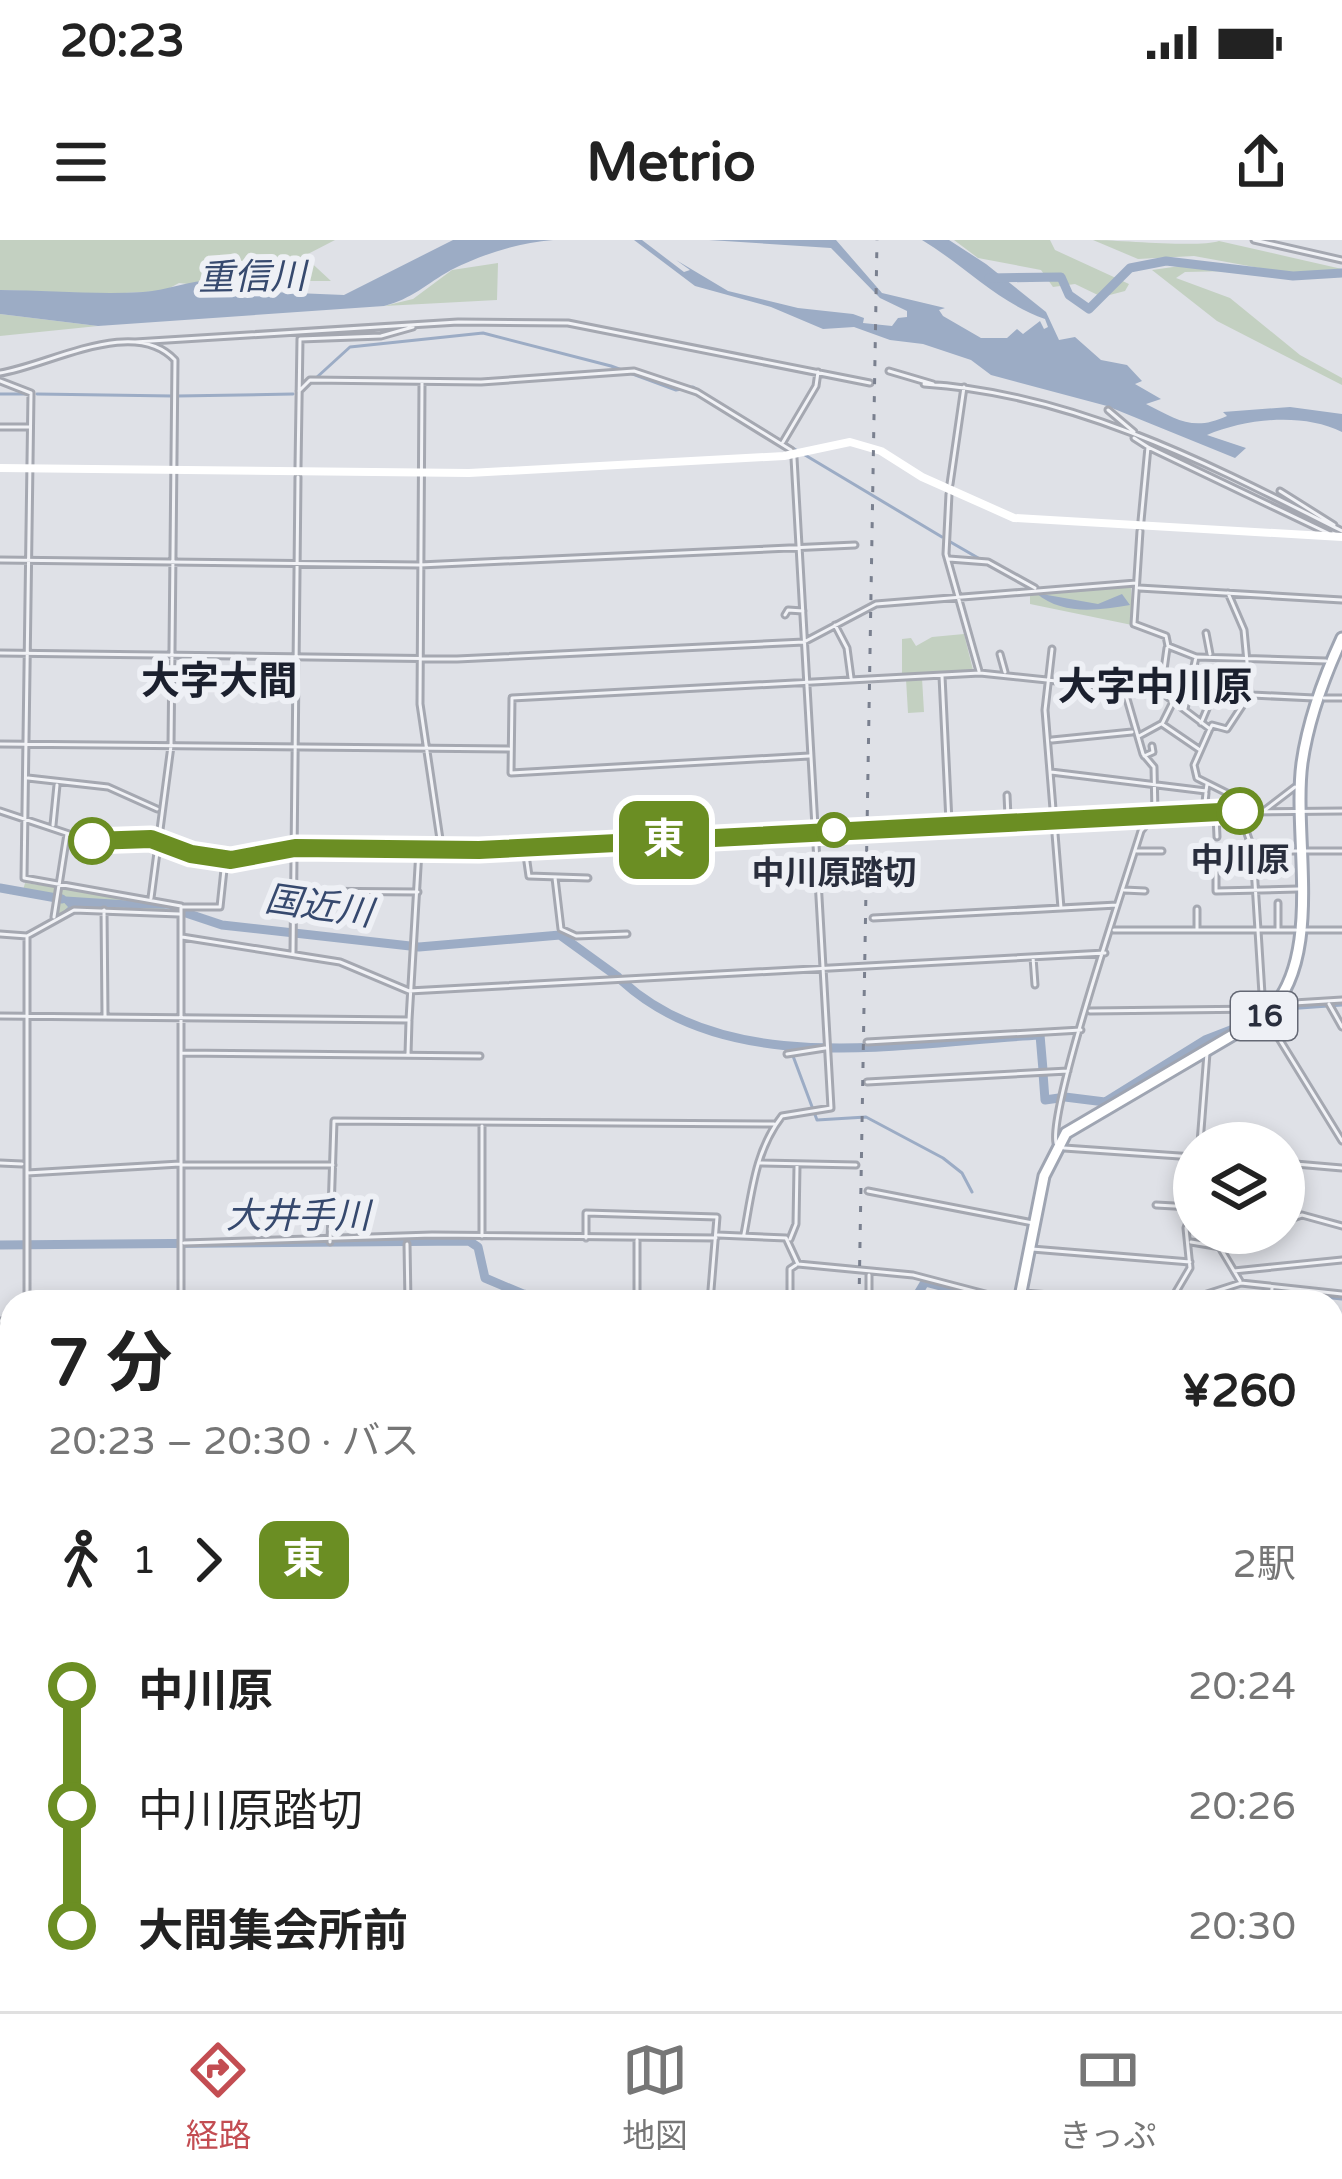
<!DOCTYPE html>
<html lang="ja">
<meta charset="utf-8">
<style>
body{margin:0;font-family:"Varela Round","Noto Sans JP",sans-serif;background:#f6f6f6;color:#222;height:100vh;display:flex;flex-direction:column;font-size:45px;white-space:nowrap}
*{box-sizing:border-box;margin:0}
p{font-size:39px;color:#767676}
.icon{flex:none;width:66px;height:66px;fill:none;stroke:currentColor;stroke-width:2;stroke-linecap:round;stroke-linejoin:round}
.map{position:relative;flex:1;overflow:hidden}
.details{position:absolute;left:0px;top:1050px;width:1344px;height:723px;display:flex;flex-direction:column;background:#fff;border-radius:36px 36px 0 0;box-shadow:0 6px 18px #0003}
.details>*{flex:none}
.badge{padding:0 24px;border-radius:18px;font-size:42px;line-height:78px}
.controls{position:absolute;left:1173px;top:882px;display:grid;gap:24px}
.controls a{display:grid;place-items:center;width:132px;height:132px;border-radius:50%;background:#fff;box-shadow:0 6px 18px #0003;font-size:60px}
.map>.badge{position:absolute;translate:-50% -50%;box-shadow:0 0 0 6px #fff}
.legs{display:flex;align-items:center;gap:18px;height:132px;padding:0 48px;font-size:39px}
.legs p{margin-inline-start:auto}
.overview{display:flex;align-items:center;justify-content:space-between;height:204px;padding:0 48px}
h1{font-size:66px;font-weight:700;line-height:90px}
ul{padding:0 48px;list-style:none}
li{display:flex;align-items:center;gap:42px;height:120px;font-size:45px}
li i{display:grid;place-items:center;width:18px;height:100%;margin:0 15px;background:currentColor}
li i::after{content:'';width:30px;height:30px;margin:-15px;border:9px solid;border-radius:50%;background:#fff}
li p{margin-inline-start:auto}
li:first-child i{background:linear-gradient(#0000 50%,currentColor 0)}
li:last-child i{background:linear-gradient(currentColor 50%,#0000 0)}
.status{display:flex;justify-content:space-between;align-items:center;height:84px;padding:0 60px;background:#fff;direction:ltr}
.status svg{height:33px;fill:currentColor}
header{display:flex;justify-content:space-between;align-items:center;height:156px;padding:0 48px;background:#fff;font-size:54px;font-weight:700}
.tab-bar{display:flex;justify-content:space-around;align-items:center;height:168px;border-top:3px solid #e0e0e0;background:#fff;font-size:33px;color:#767676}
.tab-bar a{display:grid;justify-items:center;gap:6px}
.tab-bar .current{color:#c34d52}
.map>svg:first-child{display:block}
.green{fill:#c3d0c1}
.water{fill:#9cacc5}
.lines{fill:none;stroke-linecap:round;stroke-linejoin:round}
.stream{stroke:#9cacc5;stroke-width:3}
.river{stroke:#9cacc5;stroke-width:9}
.street-casing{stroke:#a5a8b1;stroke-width:9}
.primary-casing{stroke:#9fa5b2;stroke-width:15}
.street{stroke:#f1f2f6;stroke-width:3}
.secondary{stroke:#fff;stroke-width:8}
.primary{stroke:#fff;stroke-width:9}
.rail{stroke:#7a808f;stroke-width:3;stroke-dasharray:6 12;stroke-linecap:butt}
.line-1-casing{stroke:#fff;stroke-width:27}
.line-1{stroke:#6b8e23;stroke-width:18}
.stop-1-dot{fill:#fff;stroke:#6b8e23;stroke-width:6}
.labels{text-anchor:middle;stroke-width:12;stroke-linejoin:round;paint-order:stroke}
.shield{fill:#eef0f5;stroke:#646874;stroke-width:3}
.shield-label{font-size:30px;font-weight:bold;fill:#292e3d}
.stop-label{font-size:33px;font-weight:bold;fill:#292e3d;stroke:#eef0f5}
.water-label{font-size:36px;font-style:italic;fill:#36496e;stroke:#eef0f5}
.quarter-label{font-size:39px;font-weight:bold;fill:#1b202e;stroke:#eef0f5}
</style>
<div class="status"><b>20:23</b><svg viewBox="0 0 49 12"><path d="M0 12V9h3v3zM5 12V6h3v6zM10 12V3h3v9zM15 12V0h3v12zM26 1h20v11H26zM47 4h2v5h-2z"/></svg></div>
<header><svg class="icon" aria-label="menu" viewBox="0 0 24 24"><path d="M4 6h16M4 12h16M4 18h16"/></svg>Metrio<svg class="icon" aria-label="share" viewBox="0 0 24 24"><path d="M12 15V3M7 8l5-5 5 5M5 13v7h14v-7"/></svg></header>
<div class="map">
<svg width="1342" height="1771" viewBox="0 0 1342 1771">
<rect width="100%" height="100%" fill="#dfe1e7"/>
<path class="green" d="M 0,0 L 335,0 L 304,16 L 331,41 L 300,41 L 263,52 L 179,43 L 164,51 L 105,54 L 0,50 Z
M 954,0 L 1050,0 L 1055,10 L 1129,44 L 1125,51 L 1102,57 L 1075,44 L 1053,47 L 1041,30 L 978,18 Z
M 1093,0 C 1121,0 1199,8 1219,1 L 1342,29 L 1292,34 L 1194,16 L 1138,19 Z
M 498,23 L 497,60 L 384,66 L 413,59 L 452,30 Z
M 1187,25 L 1232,31 L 1185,32 L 1176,38 L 1230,58 L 1300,115 L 1342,138 L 1342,145 L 1217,81 L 1152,30 Z
M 0,74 L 98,86 L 0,96 Z
M 1131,346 L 1132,385 L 1030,364 L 1030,352 Z
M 964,394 L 973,430 L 902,434 L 902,399 L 911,398 L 916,406 L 932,397 Z
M 922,438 L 924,472 L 908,473 L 906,439 Z
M 25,643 L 140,659 L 179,674 L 77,669 L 57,677 L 57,655 L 23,650 Z"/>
<path class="water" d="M 453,0 L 553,0 C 517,3 483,14 451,30 C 426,44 412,59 384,66 L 98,86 L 0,74 L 0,50 C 48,50 95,55 143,52 C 172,50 195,37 226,41 L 211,46 L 220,50 L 344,55 Z
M 634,0 L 642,0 L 684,32 L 690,30 L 676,20 L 728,51 L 798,68 L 853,74 L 864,78 L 863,83 L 892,86 L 898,78 L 907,77 L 907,71 L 880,58 L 831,8 L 709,0 L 836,0 L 882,53 L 945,68 L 939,70 L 943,76 L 981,98 L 1007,98 L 1017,89 L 1023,94 L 1040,81 L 1044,89 L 1048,87 L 1045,79 C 999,63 965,26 922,0 L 949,0 L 986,24 L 1046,72 L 1059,100 L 1075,97 L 1101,120 L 1127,125 L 1142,141 L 1135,144 L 1161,159 L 1146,164 C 1176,179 1193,192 1227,176 L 1223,172 L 1290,167 L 1342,174 L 1342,192 C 1302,172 1245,179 1207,195 L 1246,208 L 1235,218 L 1107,166 L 991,135 L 971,120 L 923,104 L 890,100 L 854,87 L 823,89 L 771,67 L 695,46 Z
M 1036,353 L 1098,364 L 1122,354 L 1130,365 C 1098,370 1063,376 1036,353 Z
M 58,656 L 151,662 L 179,669 L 83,667 L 57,677 L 68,667 Z"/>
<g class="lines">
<path class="stream" d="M 316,138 L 350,107 L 483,93 L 611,126 L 676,150 L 693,147 L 796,210
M 301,151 L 311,142
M 0,154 L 25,154
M 37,154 L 173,156
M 177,156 L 293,154
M 805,215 L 942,297
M 947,300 L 1032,349
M 790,808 L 817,880 L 866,877 L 943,918 L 962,933 L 972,952"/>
<path class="river" d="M 989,38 L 1061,37 L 1069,55 L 1089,69 L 1130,28 L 1166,21 L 1293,36 L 1342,33
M 0,648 L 62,659
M 174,669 L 222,685 L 419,707 L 560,695 L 618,737
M 622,741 C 731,840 906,802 1040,795 L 1043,830
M 1271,780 L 1286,766 L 1342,762
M 1043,833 L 1045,860 L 1059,858
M 1065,857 L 1105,862 L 1205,800 L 1236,788
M 0,1005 L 469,1001 L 478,1007 L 485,1038 L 523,1054 L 568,1062
M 913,1062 L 925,1042 L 1001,1062
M 1295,1062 L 1296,1051 L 1342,1056
M 0,1431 L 12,1449
M 1332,1722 L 1342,1717
M 0,1725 L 12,1734
M 41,1761 L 51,1771
M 387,1761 L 395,1771
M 154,1771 L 169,1761
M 1197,1771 L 1209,1766 L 1225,1771
M 1249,1771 L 1258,1761"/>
<defs>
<path id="street" d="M 1254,0 L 1342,20
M 135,102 L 458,82 L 568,83 L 870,143
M 889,131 L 933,144
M 0,133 C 48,126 134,75 175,120 L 171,506 L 151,658
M 0,141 L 31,153 L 24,638 L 181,666 L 181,1062
M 422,143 L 420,464 L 441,606
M 924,144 C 1074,153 1211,225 1342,291
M 299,151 L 310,140 L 481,142 L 634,131 L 697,152 L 791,210
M 1108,170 L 1134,192
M 0,187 L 29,187
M 1134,198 L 1148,207 L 1141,281
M 783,202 L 816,146 L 818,132
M 1148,207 L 1328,293
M 298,227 L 300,99 L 381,96 L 413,87
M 950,244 L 964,147
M 1280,251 L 1334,285
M 949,254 L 946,314 L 979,431
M 1140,291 L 1134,384 L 1166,396 L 1168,406 L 1196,417 L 1185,469
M 949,319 L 988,322 L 1035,348
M 0,320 L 420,325 L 855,305
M 1139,348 L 1342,360
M 785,375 L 788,370 L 803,371
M 835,385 L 847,408 L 851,438
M 1206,393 L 1210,414
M 1052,409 L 1045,470 L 1061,668
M 0,413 L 457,419 L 804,402 L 876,364 L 1136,343
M 1000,414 L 1005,432
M 1197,417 L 1326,421
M 942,436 L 949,582
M 1197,441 L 1219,443
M 1161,451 L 1167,408
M 1252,455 L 1314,458
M 1324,458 L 1342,458
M 1172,464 L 1162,484 L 1200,510
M 1201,483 L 1209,464
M 1209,491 L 1194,525 L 1197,538 L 1261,570
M 1139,496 L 1161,484
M 1052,500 L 1132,492
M 0,504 L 509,509
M 809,516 L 511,533 L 512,458 L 980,433 L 1161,452 L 1210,489 L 1212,485 L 1227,489 L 1250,454 L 1244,390 L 1228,353
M 1144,516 L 1153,512 L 1152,506
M 1051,532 L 1206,551 L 1207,544
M 28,538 L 108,547 L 157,569
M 1007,555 L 1008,577
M 1265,570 L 1295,547
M 0,571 L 87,600 L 115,604 L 151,599 L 191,615 L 231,620 L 295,607 L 479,610 L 1140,573 L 1342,571
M 1204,572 L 1206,553
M 1240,573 L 1253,611 L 1263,770
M 1216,575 L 1217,597
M 53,585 L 57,545
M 525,608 L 529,636 L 588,638
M 1137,611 L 1162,611
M 1209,611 L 1297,611
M 1306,611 L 1342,611
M 1216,627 L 1216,651 L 1298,649
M 555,638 L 561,689 L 576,696 L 627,694
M 1124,650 L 1145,651
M 296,651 L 418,652
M 1278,663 L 1278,690
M 182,667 L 220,667 L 225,620
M 1197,669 L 1197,690
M 104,670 L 105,775
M 54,677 L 67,594
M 873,678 L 1117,665
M 1114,690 L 1296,690
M 1306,690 L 1342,690
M 0,694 L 27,696 L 74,670 L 179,674
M 27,696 L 27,1062
M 182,697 L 340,722 L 409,751 L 1105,713
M 293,713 L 298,237
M 1033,717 L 1035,745
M 1278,764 L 1342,760
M 1329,764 L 1342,787
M 1090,771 L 1260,769
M 0,776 L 409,780 L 419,610
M 1267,779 L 1342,901
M 867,802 L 1081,790
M 181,813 L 480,816
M 408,814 L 409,781
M 787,814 L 825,808
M 867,842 L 1068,831
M 1056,903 C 1049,866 1125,643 1141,591 L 1155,574 L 1154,527 L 1143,514 L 1125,452
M 1200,903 L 1207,813
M 1064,908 L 1194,917
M 0,923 L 22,924
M 760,923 L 856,925
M 1284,923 L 1342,928
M 182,925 L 333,925
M 27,933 L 180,924
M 868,951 L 1033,983
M 1156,965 L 1192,967
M 1284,981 L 1302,975 L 1342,986
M 1233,993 L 1235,1003
M 744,994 C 752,952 755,911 782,876 L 831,868 L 794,218
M 718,995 L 786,998 L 798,1024 L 913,1035 L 1016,1062
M 482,996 L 482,886
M 586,998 L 586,973 L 717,977 L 710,1062
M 790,999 L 796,984 L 797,926
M 330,1002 L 334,881 L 774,884
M 1191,1002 L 1221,1007 L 1264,1003 L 1273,993
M 184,1003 L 432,995 L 716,998
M 407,1004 L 408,1062
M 1032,1009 L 1190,1022
M 1221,1009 L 1240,1041
M 1234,1031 L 1342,1020
M 1024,1053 L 1142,1062
M 637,1062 L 637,1000
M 790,1062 L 790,1029 L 796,1025
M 869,1062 L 869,1035
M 1170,1062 L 1190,1028 L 1186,988 L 1194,965
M 1182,1062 L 1241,1043 L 1342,1054
M 1271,1062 L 1272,1048
M 0,1081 L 12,1080
M 1332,1136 L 1342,1135
M 0,1160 L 12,1160
M 1332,1227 L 1342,1226
M 0,1236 L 12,1236
M 1332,1297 L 1342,1297
M 0,1310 L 12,1310
M 1332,1338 L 1342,1334
M 1332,1374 L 1342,1375
M 0,1385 L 12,1385
M 1332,1390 L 1342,1393
M 1332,1451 L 1342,1451
M 1332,1598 L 1342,1598
M 1332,1629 L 1342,1627
M 1332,1690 L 1342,1686
M 1332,1719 L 1342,1714
M 0,1730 L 12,1739
M 34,1761 L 45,1771
M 242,1761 L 247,1771
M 543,1761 L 543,1771
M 719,1761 L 720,1771
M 782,1761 L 782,1771
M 846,1761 L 882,1771
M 1005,1761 L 1005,1771
M 1158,1761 L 1160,1771
M 1318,1761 L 1319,1771
M 181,1769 L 191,1761
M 107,1771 L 108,1761
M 1189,1771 L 1210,1764 L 1231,1771
M 1245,1771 L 1255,1761"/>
<path id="primary" d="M 1019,1062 L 1044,936 L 1066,893 L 1265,776 C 1326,721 1292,598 1302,523 C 1308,481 1324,437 1342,398
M 821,1761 L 821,1771"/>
</defs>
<use href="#street" class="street-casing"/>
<use href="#primary" class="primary-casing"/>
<use href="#street" class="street"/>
<path class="secondary" d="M 0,228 L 469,233 L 784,216 L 850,202 L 881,211 L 922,237 L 1014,278 L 1342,297
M 1332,1506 L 1342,1507
M 0,1613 L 12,1612
M 449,1761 L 456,1771"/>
<use href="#primary" class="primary"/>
<path class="rail" d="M 859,1062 L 877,0
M 753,1771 L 759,1761"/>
</g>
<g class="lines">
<defs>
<path id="line-1" d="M 92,601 L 151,599 L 191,614 L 231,620 L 295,608 L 479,610 L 1240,571"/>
</defs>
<use href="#line-1" class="line-1-casing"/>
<use href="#line-1" class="line-1"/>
</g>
<g class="stop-1-dot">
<circle cx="1240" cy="571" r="21"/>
<circle cx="834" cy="590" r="15"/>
<circle cx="92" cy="601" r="21"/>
</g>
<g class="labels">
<rect class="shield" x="1231" y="752" width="66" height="48" rx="9"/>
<g class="shield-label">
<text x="1264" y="786">16</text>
</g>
<g class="stop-label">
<text x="1240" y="631">中川原</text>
<text x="834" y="644">中川原踏切</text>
</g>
<g class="water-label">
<text transform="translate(252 36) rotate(-1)" y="13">重信川</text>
<text transform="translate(319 665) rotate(8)" y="13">国近川</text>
<text x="298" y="988">大井手川</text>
</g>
<g class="quarter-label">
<text x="219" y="454">大字大間</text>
<text x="1155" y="460">大字中川原</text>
</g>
</g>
</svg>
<div class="controls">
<a><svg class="icon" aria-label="layers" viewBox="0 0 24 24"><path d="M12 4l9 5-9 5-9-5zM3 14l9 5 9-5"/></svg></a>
</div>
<b class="badge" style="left:664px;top:600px;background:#6b8e23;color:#fff">東</b>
<section class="details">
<div class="overview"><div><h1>7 分</h1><p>20:23 – 20:30 · バス</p></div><b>¥260</b></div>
<div class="legs"><svg class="icon" aria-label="walk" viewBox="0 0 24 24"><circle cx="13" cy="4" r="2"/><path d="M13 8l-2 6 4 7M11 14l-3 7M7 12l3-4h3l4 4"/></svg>1<svg class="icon" aria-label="forward" viewBox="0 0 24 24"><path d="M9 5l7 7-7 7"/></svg><b class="badge" style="background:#6b8e23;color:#fff">東</b><p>2駅</p></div>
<ul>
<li><i style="color:#6b8e23"></i><b>中川原</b><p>20:24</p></li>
<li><i style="color:#6b8e23"></i><span>中川原踏切</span><p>20:26</p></li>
<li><i style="color:#6b8e23"></i><b>大間集会所前</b><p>20:30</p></li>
</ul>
</section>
</div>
<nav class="tab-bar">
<a class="current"><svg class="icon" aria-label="directions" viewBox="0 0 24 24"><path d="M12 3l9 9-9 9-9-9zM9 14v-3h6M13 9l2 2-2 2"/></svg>経路</a>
<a><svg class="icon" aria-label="map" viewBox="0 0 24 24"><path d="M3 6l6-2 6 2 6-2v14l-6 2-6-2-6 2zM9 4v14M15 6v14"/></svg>地図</a>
<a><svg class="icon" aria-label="tickets" viewBox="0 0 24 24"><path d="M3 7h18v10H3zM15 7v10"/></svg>きっぷ</a>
</nav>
